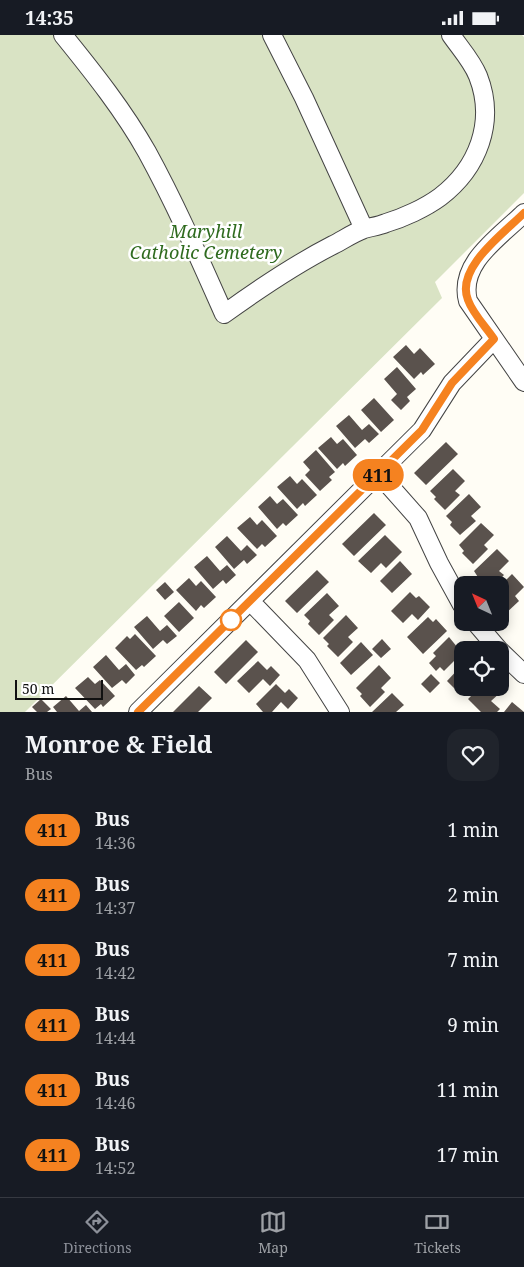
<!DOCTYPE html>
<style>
body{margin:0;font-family:"Noto Serif",serif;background:#20242c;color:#f1f3f6;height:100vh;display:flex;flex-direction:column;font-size:19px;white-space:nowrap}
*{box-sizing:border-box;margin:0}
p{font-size:16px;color:#9ea1a6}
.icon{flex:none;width:28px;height:28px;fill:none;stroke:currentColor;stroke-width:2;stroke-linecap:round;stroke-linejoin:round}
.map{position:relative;height:677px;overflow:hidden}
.details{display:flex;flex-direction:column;background:#171b24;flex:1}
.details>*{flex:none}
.badge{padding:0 10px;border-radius:16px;font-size:18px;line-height:32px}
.needle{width:32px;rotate:317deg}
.buttons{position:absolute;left:454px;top:541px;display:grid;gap:10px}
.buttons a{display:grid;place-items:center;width:55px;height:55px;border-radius:10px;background:#171b24;box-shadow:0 2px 12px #0003;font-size:25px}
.scale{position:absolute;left:15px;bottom:12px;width:88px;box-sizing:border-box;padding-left:5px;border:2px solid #111;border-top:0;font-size:14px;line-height:18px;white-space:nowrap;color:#111;-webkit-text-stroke:4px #fff;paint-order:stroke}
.map>.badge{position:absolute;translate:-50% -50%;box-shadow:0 0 0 2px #fff}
.round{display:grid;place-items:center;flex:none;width:52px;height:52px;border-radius:15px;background:#20242c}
.overview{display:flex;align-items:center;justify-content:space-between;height:85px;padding:0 25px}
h1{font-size:24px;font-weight:700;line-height:38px}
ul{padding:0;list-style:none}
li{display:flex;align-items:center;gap:15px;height:65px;padding:0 25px}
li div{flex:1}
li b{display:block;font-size:19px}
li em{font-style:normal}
li .badge{min-width:55px;font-weight:700;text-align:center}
.status{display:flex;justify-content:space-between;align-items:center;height:35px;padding:0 25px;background:#171b24;direction:ltr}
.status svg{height:14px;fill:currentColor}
.tabs{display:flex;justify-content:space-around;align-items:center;height:70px;border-top:1px solid #363941;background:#171b24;font-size:14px;color:#9ea1a6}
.tabs a{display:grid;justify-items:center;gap:2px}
.tabs .selected{color:#8c9099}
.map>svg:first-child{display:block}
.cemetery{fill:#d9e3c4}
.building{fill:#5a524d}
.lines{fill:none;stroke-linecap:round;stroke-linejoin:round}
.minor-casing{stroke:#444;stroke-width:20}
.minor{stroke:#fff;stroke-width:18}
.line-casing{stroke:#fff;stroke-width:11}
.line{stroke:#f58220;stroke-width:8}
.stop-dot{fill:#fff;stroke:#f58220;stroke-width:2.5}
.labels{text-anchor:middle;stroke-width:5;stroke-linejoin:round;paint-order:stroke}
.park-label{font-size:18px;font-style:italic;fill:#2f6b1f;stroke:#fff}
</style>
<div class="status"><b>14:35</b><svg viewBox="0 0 49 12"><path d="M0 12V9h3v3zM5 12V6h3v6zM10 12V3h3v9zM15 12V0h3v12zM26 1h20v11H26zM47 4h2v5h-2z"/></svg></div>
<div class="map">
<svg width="524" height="677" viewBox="0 0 524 677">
<rect width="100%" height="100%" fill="#fffdf5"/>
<path class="cemetery" d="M 0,0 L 522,0 L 524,2 L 524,158 L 435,247 L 442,263 L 25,677 L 0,677 Z"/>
<path class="building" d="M 406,310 L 414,319 L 420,313 L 435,329 L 423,340 L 421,337 L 414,344 L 393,322 Z
M 397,332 L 416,354 L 407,362 L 410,366 L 401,375 L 391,365 L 397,359 L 384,344 Z
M 374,363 L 394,385 L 381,397 L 361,375 Z
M 349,380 L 362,395 L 369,389 L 379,399 L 369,408 L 365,404 L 355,413 L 336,391 Z
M 331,402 L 337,409 L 343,404 L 357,420 L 345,431 L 343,428 L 337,434 L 318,413 Z
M 446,407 L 458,419 L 426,450 L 414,438 Z
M 316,415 L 335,437 L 329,442 L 332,445 L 320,456 L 305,440 L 310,435 L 303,427 Z
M 453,434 L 465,446 L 455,456 L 460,460 L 445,475 L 434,464 L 436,462 L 430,456 Z
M 290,441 L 297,449 L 302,444 L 317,460 L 305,471 L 303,468 L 297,474 L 277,452 Z
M 469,459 L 481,472 L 471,481 L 476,486 L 460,500 L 450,490 L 452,487 L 446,481 Z
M 270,461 L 277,469 L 283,464 L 298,480 L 286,491 L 283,488 L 277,494 L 258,472 Z
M 374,478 L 386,490 L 354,521 L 342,509 Z
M 250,482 L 257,490 L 262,485 L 277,501 L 265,512 L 262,509 L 257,514 L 237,493 Z
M 481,488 L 494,500 L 484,510 L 488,514 L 473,529 L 462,518 L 464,516 L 459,510 Z
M 385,500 L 402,517 L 386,533 L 381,528 L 371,538 L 358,526 Z
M 227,501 L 241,516 L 247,510 L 257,520 L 247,529 L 244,525 L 234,534 L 215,512 Z
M 497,514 L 509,526 L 499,536 L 504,540 L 494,550 L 483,550 L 474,536 Z
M 207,521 L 220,536 L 227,530 L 236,540 L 226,549 L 223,545 L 213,554 L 194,532 Z
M 400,526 L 412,539 L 392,558 L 380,546 Z
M 317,535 L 329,547 L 297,578 L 285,566 Z
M 512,539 L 524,552 L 515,561 L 519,566 L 504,580 L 500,576 L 500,551 Z
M 189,543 L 196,551 L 201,546 L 216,562 L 204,573 L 201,570 L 196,576 L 176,555 Z
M 165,547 L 174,557 L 165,565 L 156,555 Z
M 410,557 L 416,563 L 419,561 L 430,572 L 418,585 L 412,579 L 403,588 L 391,576 Z
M 327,558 L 339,571 L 329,580 L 334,585 L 319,600 L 308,589 L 310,586 L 304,580 Z
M 179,567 L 194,583 L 179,597 L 164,581 Z
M 346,580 L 358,593 L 348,602 L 353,607 L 338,622 L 327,611 L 329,609 L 323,603 Z
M 147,581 L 160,596 L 167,590 L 177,601 L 167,609 L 163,605 L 153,614 L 134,592 Z
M 428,582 L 433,587 L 436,584 L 447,596 L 423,619 L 407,602 Z
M 135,599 L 156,621 L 144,632 L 142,630 L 136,635 L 115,613 L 127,601 L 130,604 Z
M 449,602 L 462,618 L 444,636 L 440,632 L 436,636 L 429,628 L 436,621 L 433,618 Z
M 382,604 L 391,614 L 381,623 L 372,614 Z
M 246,605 L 258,617 L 226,649 L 214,637 Z
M 361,607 L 373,620 L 351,640 L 340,628 Z
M 106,620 L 119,635 L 126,629 L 135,640 L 126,649 L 122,645 L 112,653 L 93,632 Z
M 258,626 L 267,635 L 271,631 L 280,640 L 270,651 L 263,644 L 249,658 L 237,646 Z
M 379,630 L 391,643 L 381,653 L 385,657 L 370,672 L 360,661 L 362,659 L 356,653 Z
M 462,630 L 462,653 L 458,657 L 447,646 Z
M 431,639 L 440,648 L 430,658 L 421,649 Z
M 88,642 L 95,649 L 100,645 L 115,661 L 103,672 L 101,669 L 95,674 L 75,653 Z
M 276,649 L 285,658 L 289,654 L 298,663 L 288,674 L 281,667 L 272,677 L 263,677 L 256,669 Z
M 199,651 L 212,663 L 198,677 L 173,677 Z
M 480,652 L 496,652 L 501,657 L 491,666 L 500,674 L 497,677 L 481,677 L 468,664 Z
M 392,658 L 404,670 L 396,677 L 372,677 Z
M 66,661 L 79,676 L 86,670 L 92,677 L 57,677 L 53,672 Z
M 41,664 L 51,674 L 47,677 L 37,677 L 32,672 Z
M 512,667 L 524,677 L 504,677 Z"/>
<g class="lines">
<defs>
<path id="minor" d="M 63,0 C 93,37 124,76 147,117 C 176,170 200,225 224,279 C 260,253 294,230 333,210 C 343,205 353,198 364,194 C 371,192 379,191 386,188 C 403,183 425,173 440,162 C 478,133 496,87 478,41 C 472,26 460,13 451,0
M 272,0 L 304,63 L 364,194
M 524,178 C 500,202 458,228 468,266 L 524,347
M 379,439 L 418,483 L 439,528 L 462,570
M 250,566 L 307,625 L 340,677
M 476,588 L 499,615
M 500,616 L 524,639
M 138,677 L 422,395 L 452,348 L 494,304"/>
</defs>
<use href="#minor" class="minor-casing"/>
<use href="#minor" class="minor"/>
</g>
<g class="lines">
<defs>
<path id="line" d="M 138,677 L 422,395 L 452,348 L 494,304 C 486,292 473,279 468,265 C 455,233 504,198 524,178"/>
</defs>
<use href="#line" class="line-casing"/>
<use href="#line" class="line"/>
</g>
<circle class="stop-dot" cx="231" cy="585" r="10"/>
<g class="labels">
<g class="park-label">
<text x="206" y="203">Maryhill<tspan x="206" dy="21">Catholic Cemetery</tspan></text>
</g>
</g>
</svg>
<div class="buttons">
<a><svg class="needle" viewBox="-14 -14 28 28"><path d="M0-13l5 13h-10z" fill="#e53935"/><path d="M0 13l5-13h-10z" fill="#9ea1a6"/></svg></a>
<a><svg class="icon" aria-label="locate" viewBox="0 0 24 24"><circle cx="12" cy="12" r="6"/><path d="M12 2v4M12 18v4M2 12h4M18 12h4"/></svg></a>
</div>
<div class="scale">50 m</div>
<b class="badge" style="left:378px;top:440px;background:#f58220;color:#111">411</b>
</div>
<section class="details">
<div class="overview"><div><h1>Monroe &amp; Field</h1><p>Bus</p></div><a class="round"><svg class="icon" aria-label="heart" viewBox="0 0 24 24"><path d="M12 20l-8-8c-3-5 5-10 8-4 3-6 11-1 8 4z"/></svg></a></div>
<ul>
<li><span class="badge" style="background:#f58220;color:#111">411</span><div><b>Bus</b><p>14:36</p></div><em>1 min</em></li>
<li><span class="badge" style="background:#f58220;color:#111">411</span><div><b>Bus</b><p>14:37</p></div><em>2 min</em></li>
<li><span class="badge" style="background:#f58220;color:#111">411</span><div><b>Bus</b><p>14:42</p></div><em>7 min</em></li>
<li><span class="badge" style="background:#f58220;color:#111">411</span><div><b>Bus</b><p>14:44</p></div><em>9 min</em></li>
<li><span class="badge" style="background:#f58220;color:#111">411</span><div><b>Bus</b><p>14:46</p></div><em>11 min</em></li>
<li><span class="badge" style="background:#f58220;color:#111">411</span><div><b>Bus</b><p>14:52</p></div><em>17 min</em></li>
</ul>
</section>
<nav class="tabs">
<a class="selected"><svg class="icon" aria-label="directions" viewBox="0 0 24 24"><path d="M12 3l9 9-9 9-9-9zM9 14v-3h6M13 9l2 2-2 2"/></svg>Directions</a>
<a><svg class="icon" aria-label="map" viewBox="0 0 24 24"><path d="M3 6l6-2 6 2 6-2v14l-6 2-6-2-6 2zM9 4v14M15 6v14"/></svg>Map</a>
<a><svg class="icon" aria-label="tickets" viewBox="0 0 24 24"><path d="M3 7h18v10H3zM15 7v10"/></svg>Tickets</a>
</nav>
